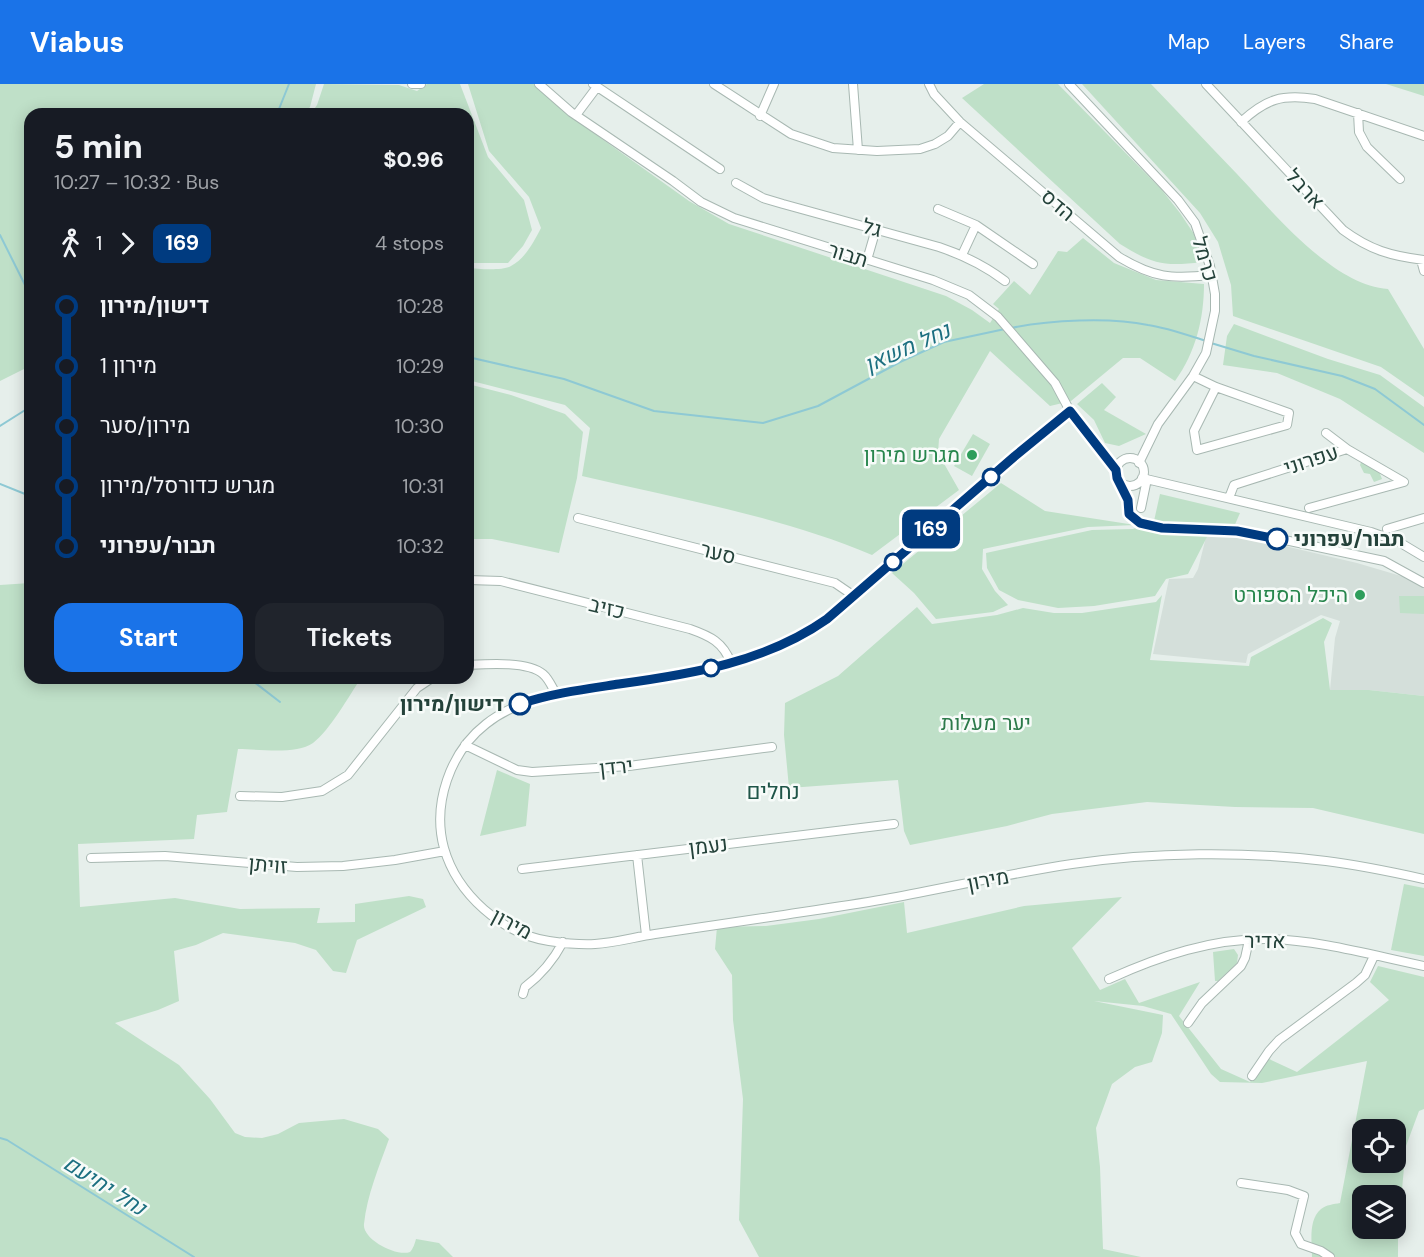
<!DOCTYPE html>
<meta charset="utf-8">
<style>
body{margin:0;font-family:"DM Sans",Heebo,sans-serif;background:#20242c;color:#f1f3f6;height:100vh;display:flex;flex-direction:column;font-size:22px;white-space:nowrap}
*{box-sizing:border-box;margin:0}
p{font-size:20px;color:#9ea1a6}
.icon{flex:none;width:33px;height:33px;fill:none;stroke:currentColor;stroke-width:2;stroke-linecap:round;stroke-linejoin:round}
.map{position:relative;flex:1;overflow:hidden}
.side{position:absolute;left:24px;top:24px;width:450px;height:576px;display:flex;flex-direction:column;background:#171b24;border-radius:18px;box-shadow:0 3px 15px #0003}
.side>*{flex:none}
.badge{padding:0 12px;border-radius:9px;font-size:21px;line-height:39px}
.buttons{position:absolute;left:1352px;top:1035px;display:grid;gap:12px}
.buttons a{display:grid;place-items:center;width:54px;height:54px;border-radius:12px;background:#171b24;box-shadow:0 3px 15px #0003;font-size:30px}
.map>.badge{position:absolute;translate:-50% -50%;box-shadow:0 0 0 3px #fff}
.legs{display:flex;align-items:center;gap:9px;height:66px;padding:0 30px;font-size:20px}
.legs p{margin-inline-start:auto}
.headline{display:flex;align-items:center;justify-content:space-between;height:102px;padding:0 30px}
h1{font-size:33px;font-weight:700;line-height:45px}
.button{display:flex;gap:12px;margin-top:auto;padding:12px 30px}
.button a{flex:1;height:69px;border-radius:18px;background:#1a73e8;color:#fff;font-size:24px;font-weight:700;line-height:69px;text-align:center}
.button a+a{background:#20242c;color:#f1f3f6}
ul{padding:0 30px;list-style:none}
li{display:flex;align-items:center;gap:21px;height:60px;font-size:22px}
li i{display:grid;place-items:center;width:9px;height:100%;margin:0 8px;background:currentColor}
li i::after{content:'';width:15px;height:15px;margin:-8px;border:4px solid;border-radius:50%;background:#171b24}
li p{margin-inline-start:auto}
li:first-child i{background:linear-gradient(#0000 50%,currentColor 0)}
li:last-child i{background:linear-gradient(currentColor 50%,#0000 0)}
header{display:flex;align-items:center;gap:36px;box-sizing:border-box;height:84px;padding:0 30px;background:#1a73e8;color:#fff}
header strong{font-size:28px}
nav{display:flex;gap:33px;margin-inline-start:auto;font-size:21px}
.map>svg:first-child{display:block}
.built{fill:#d4dfda}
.green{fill:#bfe0c8;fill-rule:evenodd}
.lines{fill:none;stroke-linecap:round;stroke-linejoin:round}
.stream{stroke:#8ec9d4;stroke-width:2}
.minor-casing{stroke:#a8b8b2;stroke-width:10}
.minor{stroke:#fff;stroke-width:8}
.line-1-casing{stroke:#fff;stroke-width:14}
.line-1{stroke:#003b80;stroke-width:9}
.leisure-dot{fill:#2e9e5b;stroke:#f7fbf9;stroke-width:2}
.stop-1-dot{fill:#fff;stroke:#003b80;stroke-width:3}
.labels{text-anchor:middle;stroke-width:5;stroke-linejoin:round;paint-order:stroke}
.street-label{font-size:21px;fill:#24423a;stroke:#f7fbf9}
.leisure-label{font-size:21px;fill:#27864d;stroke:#f7fbf9;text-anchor:end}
.stop-label{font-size:21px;font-weight:bold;fill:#24423a;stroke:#f7fbf9;text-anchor:start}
.park-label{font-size:21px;fill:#2d7a4b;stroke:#f7fbf9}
.water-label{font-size:22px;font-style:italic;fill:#1c6f80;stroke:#f7fbf9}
.neighbourhood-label{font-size:22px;fill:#1f5548;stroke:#f7fbf9}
</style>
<header>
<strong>Viabus</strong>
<nav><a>Map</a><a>Layers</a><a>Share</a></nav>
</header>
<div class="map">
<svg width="1424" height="1173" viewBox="0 0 1424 1173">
<rect width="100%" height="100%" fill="#e6efeb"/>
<path class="built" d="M 1207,449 L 1234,450 L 1357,479 L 1401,492 L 1404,490 L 1424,503 L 1424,612 L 1369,606 L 1330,606 L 1335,554 L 1340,537 L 1321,531 L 1248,570 L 1246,579 L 1153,570 L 1169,495 L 1193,494 L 1198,485 Z"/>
<path class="green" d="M 0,0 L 316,0 L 310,23 L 304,30 L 30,30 L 30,282 L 0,297 Z
M 324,0 L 399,1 L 417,7 L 427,0 L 460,0 L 488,73 L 524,116 L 532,146 L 523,162 L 508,179 L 468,179 L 468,30 L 311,30 L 317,21 Z
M 468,0 L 538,0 L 581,40 L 689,117 L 729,140 L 946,212 L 972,226 L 990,239 L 999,225 L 993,220 L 1014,197 L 1030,211 L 1058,167 L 1067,168 L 1083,154 L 1114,179 L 1156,196 L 1204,200 C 1204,234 1196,268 1175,297 L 1140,274 L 1123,274 L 1071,317 L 1050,322 L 990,267 L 939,355 L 938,369 L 959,406 L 872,471 C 780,432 679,415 582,392 L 590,344 L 565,321 L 468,296 L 468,184 C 478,185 503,187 511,182 C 526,174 534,157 541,144 L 529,113 L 489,67 Z
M 984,0 L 1058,0 L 1161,105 L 1180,129 L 1194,150 L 1202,178 C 1164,183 1152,180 1120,160 L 962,14 Z
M 1082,0 L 1151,0 C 1180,30 1208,60 1237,90 C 1274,129 1332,201 1388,205 L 1424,265 L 1424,313 L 1381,283 L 1233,232 L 1231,201 L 1218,158 L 1200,129 Z
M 1386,0 L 1424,0 L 1424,12 Z
M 1234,240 L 1328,275 L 1380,291 L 1424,323 L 1424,369 L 1340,315 L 1277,289 L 1223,281 L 1227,252 Z
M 1102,299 L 1116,313 L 1104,326 L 1146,350 L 1119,362 L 1105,359 L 1094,336 L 1077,320 Z
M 468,300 L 511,311 L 565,330 L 583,348 L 577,394 L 559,469 L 492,455 L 468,455 Z
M 973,350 L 990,360 L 972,392 L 954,382 Z
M 1362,376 L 1377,382 L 1382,395 L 1374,398 L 1370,390 L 1364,389 L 1360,381 Z
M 1001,399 L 1045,427 L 1135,441 L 1088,443 L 983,465 L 982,485 L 995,507 L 1008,521 L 993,528 L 936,535 L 914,509 L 892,489 Z
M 1160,410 L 1240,429 L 1233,445 L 1207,453 L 1188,490 L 1166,495 L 1155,512 L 1094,522 L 1058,524 L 1018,516 L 999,506 L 987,484 L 986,469 L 1092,446 L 1133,445 L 1154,437 Z
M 30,499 L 30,594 L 361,594 C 349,612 330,646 313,659 C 296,671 259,665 238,665 L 227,728 L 197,731 L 194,755 L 78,760 L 80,823 L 175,814 L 240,825 L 320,824 L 317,839 L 355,838 L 355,820 L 409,812 L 423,815 L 426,823 L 357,856 L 346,889 L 333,887 L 316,866 L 295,859 L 223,849 L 196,861 L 174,867 L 179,917 L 158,926 L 115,939 L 179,981 L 210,1015 L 235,1049 L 245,1053 L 262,1054 L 278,1050 L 299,1039 L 344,1035 L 378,1045 L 389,1055 C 379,1083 367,1111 364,1140 C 362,1155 396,1173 410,1168 C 413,1165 415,1159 416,1155 L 439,1159 L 453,1173 L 0,1173 L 0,501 Z
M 1162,511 L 1150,576 L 1249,582 L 1251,573 L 1323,534 L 1332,539 L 1324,558 L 1330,606 L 1369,606 L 1424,612 L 1424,750 L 1313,724 L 1235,723 L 1147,718 L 1052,730 L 1007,742 L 910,761 L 904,747 L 898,696 L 789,704 L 784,651 L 785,619 L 838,592 L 917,523 L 932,540 L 997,531 L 1023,524 L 1054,529 L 1082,529 L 1156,518 Z
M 1399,512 L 1424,512 L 1424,530 L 1400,529 Z
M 497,686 L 530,700 L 526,742 L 480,752 Z
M 1404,800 L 1424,804 L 1424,872 L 1391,866 Z
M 1122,813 L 1072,864 L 1100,906 L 1125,895 L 1139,919 L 1200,898 L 1179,932 L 1221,985 L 1250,998 L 1267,974 L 1297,988 L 1389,916 L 1370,898 L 1378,882 L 1424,893 L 1424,1025 L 1419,1027 L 1406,1062 L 1398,1149 L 1398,1173 L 1312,1173 C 1312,1158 1308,1136 1321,1125 C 1326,1121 1334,1120 1340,1119 L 1367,977 L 1262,999 L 1220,998 L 1211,990 L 1171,930 L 1143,922 L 1094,917 L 1163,931 L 1162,949 L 1152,978 L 1135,983 L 1112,1000 L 1096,1044 L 1100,1083 L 1103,1165 L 1141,1173 L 759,1173 L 739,1136 L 743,1015 L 733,936 L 732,891 L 715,865 L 717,843 L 766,842 L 819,835 L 904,818 L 907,849 L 1024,822 ZM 1362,1046 L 1395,1046 L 1395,1078 L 1362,1078 ZM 1362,1112 L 1395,1112 L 1395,1144 L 1362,1144 Z
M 1234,865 L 1238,871 L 1237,879 L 1218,897 L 1215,897 L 1213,868 Z"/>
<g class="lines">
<path class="stream" d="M 277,30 L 289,0
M 0,151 L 30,211
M 1011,244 C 1049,236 1110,233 1148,241 C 1168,244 1187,251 1206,257
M 1211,259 L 1254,272 L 1342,292 L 1375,305 L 1424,341
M 468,273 L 564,295 L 654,327 L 763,339 L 818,322 L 900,278 L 944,258 L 1005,245
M 0,342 L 30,323
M 0,400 L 30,412
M 249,594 L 280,618
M 0,1054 L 7,1056 L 194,1173"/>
<defs>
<path id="minor" d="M 412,0 L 421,0
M 539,0 L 571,28 L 673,97 L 701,118 L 734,134 L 933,196 L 969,211 L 998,233 L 1055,299 L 1070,327 L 1116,386
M 593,0 L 720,85
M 714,0 L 791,50 L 833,64 L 877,67 L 920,65 L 935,60 L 948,52 L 960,38
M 853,0 L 858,66
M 929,0 L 934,10 L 960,38 L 1119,173 C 1154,194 1171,195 1211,191
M 1069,0 L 1178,116 L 1195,139 L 1210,182 L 1215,210 L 1215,227 L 1206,269 L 1193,292 L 1158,340 L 1139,379
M 1206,0 L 1343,146 C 1370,166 1391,172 1424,176
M 1358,29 L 1359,48 L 1367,63 L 1400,95
M 576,31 L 597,3
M 760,32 L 774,0
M 1241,38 C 1266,15 1282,10 1315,15 L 1424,52
M 736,99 L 763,114 L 783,120 L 939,163 C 963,171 984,181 1005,197
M 938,125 L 976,141 L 1033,180
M 962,171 L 976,141
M 867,176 L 876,145
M 1421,176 L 1424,187
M 1193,292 L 1216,303 L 1289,329 L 1287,341 L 1197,366 L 1194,347 L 1216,303
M 1070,327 L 1015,372 L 827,535 C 785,564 736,580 685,590 C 625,602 534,601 486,640 C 450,668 432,720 444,764 C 457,810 502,850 549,857 C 563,859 580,861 595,860 C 615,859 635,853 655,850 C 696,844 736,838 777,832 C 815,826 853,821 891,814 C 951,803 1012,789 1072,780 C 1152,768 1246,767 1326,777 C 1359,781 1392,788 1424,795
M 1326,349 L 1347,365
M1116 388a14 14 0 1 1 28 0a14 14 0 1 1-28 0Z
M 1142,394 L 1371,448 L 1399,458 L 1424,473
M 1120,398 L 1128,415 L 1129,430 L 1133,435 L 1151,443 L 1237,446 L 1384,477 L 1424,499
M 1229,414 L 1234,401 L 1347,365 L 1404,398 L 1309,424
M 1141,424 L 1147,395
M 578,434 L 835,499 L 854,512
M 1387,445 L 1424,434
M 468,496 L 501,497 L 690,545 C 710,552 723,558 731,579
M 468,581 C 487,580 528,577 543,590 C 549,595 552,603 556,610
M 465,661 L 517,686 L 532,688 L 629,682 L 772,663
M 240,712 L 282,713 L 322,707 L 348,691 L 417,604 L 432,594
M 637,771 L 646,851
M 91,774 L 165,772 L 297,783 L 343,782 L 395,776 L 445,767
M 522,785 L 894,740
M 1109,895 C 1160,872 1213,854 1269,855 C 1319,856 1375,872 1424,882
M 523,910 L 525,903 C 541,891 554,875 563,858
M 1188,939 L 1202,919 L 1241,882 L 1245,874 L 1249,856
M 1252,992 L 1269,967 L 1279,956 L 1356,899 L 1365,891 L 1374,872
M 1241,1099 L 1288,1106 L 1304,1112 L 1295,1149 L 1301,1160 L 1321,1167 L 1330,1173"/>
</defs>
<use href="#minor" class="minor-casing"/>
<use href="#minor" class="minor"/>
</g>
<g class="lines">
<defs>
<path id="line-1" d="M 520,620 C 553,609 586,605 619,600 C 692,590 766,578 827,535 L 1015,372 L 1070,327 L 1116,386 L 1117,394 L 1128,416 L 1129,430 L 1140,439 L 1162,444 L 1237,447 L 1277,455"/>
</defs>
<use href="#line-1" class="line-1-casing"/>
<use href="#line-1" class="line-1"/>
</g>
<g class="leisure-dot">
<circle cx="972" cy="371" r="6"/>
<circle cx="1360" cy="511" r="6"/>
</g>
<g class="stop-1-dot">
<circle cx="991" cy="393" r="8"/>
<circle cx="1277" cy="455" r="10"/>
<circle cx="893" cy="478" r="8"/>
<circle cx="711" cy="584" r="8"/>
<circle cx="520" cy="620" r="10"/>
</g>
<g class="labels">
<g class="street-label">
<text transform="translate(1305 105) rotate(47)" y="7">ארבל</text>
<text transform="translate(1058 121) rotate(40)" y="7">הדס</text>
<text transform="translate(872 144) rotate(15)" y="7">גל</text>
<text transform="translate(848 171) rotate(17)" y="7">תבור</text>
<text transform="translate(1205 175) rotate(74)" y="7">כרמל</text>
<text transform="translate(1311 376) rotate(-18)" y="7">עפרוני</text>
<text transform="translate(718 469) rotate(14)" y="7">סער</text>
<text transform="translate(607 524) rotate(14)" y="7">כזיב</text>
<text transform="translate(616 683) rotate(-6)" y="7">ירדן</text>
<text transform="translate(708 762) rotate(-7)" y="7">נעמן</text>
<text transform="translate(268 781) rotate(5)" y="7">זויתן</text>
<text transform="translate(988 796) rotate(-11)" y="7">מירון</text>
<text transform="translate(512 840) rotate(28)" y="7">מירון</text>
<text transform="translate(1265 857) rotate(1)" y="7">אדיר</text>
</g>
<g class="leisure-label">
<text x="960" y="378">מגרש מירון</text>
<text x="1348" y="518">היכל הספורט</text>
</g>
<g class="stop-label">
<text x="1294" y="462">תבור/עפרוני</text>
<text x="504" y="627" text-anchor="end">דישון/מירון</text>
</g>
<g class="park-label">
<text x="986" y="646">יער מעלות</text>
</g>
<g class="water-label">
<text transform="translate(907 263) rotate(-24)" y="8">נחל משאן</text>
<text transform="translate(105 1101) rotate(32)" y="8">נחל יחיעם</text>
</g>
<g class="neighbourhood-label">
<text x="773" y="715">נחלים</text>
</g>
</g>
</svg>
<div class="buttons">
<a><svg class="icon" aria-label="locate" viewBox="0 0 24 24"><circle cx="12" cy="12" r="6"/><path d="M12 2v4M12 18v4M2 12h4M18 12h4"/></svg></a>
<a><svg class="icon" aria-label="layers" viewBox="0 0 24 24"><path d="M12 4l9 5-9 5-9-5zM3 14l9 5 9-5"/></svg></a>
</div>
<b class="badge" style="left:931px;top:445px;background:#003b80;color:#fff">169</b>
<section class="side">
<div class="headline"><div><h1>5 min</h1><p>10:27 – 10:32 · Bus</p></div><b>$0.96</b></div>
<div class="legs"><svg class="icon" aria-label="walk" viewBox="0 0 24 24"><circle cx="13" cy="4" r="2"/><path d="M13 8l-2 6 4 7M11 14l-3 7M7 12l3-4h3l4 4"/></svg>1<svg class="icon" aria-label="forward" viewBox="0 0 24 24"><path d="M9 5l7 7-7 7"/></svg><b class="badge" style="background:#003b80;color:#fff">169</b><p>4 stops</p></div>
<ul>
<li><i style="color:#003b80"></i><b>דישון/מירון</b><p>10:28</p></li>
<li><i style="color:#003b80"></i><span>מירון 1</span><p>10:29</p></li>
<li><i style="color:#003b80"></i><span>מירון/סער</span><p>10:30</p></li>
<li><i style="color:#003b80"></i><span>מגרש כדורסל/מירון</span><p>10:31</p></li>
<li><i style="color:#003b80"></i><b>תבור/עפרוני</b><p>10:32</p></li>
</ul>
<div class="button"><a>Start</a><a>Tickets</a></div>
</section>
</div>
